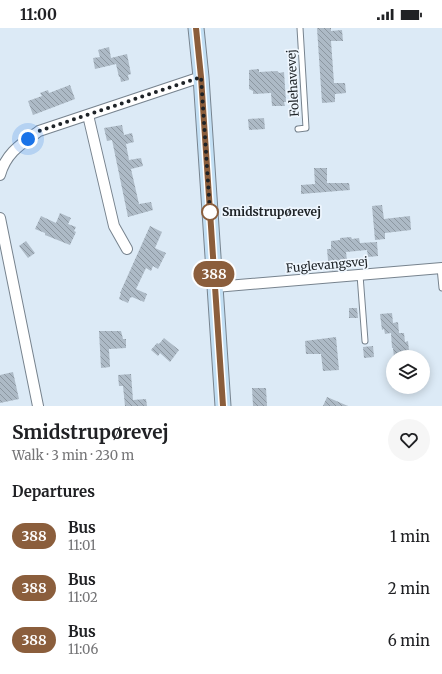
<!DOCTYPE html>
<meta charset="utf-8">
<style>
body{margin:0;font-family:Merriweather,serif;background:#f6f6f6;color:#202124;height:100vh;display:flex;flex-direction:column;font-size:15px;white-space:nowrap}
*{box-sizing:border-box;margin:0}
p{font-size:13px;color:#757577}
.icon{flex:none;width:22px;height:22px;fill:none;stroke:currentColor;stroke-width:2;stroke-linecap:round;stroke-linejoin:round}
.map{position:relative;height:378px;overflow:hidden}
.panel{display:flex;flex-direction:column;background:#fff;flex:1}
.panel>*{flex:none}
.badge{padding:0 8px;border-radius:13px;font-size:14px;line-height:26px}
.fabs{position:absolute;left:386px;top:322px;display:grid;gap:8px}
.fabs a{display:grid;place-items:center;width:44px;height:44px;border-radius:50%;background:#fff;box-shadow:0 2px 10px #0003;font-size:20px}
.you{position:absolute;width:20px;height:20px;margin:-10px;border:3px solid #fff;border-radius:50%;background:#1a73e8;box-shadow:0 0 0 6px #1a73e833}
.map>.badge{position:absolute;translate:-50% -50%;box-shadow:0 0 0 2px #fff}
h2{padding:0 12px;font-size:15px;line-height:36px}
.round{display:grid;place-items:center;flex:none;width:42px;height:42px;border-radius:21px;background:#f6f6f6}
.headline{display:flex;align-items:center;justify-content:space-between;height:68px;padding:0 12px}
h1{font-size:19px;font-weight:700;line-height:30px}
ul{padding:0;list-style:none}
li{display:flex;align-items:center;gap:12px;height:52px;padding:0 12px}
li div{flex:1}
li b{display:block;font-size:15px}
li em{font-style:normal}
li .badge{min-width:44px;font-weight:700;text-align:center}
.status{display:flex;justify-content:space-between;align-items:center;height:28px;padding:0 20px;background:#fff;direction:ltr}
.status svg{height:11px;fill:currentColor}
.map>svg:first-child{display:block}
.building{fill:url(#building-back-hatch)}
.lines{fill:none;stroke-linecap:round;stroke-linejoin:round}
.lane-casing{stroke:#77838e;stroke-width:7}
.street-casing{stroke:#77838e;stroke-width:12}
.secondary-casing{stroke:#77838e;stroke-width:17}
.lane{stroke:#fff;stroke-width:5}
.street{stroke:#fff;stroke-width:10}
.secondary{stroke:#c2dff4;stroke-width:15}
.line-casing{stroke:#fff;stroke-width:9}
.line{stroke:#8b5e3c;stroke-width:6}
.walk{stroke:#1e2327;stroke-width:4;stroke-dasharray:0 7.2}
.stop-dot{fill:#fff;stroke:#8b5e3c;stroke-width:2}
.labels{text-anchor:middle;stroke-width:3.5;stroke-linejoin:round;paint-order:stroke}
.street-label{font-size:12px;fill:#1e2327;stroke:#eef6fe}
.stop-label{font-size:12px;font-weight:bold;fill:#1e2327;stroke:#eef6fe;text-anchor:start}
</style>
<div class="status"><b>11:00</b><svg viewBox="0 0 49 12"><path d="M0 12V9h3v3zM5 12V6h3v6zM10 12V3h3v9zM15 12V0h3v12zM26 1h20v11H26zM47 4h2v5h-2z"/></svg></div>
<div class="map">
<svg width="442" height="378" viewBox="0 0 442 378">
<defs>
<pattern id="building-back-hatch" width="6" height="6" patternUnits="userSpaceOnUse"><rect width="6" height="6" fill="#adbac6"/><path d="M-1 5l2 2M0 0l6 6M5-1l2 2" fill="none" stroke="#8c97a1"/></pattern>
</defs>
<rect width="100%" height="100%" fill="#dceaf6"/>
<path class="building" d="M 317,0 L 331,0 L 331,3 L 342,2 L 343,13 L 331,13 L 334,55 L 345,55 L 346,65 L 335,66 L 335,74 L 322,75 Z
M 109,19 L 111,30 L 127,26 L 131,46 L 128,47 L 129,52 L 121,54 L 120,49 L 119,49 L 116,36 L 95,41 L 93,30 L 100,29 L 98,22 Z
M 259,41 L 259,44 L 277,43 L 279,45 L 284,44 L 286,74 L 284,74 L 285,78 L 272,78 L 271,65 L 253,66 L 253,63 L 249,61 L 249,42 Z
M 70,57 L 75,71 L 33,87 L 28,73 L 42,68 L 40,65 L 48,62 L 49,65 Z
M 264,90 L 265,101 L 249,102 L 248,91 Z
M 122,97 L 124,107 L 132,105 L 134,114 L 126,116 L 129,132 L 141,130 L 143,138 L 131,141 L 139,176 L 151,174 L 153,182 L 128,189 L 112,112 L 107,113 L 104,100 Z
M 314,140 L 327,140 L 327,155 L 349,155 L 350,162 L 301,166 L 301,157 L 315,156 Z
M 382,177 L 384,191 L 410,188 L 411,202 L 385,205 L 385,211 L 375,212 L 372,178 Z
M 60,185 L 71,190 L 68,196 L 76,199 L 74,203 L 76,204 L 70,217 L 45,207 L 45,205 L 35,201 L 41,188 L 56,195 Z
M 150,198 L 162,204 L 155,220 L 166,225 L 158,241 L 153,238 L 151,243 L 146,240 L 136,261 L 147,266 L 144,274 L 132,269 L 130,270 L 128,275 L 119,271 L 121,265 L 120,265 Z
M 351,209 L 352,211 L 359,210 L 360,215 L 377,214 L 378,228 L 368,229 L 367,222 L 346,224 L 348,241 L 329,243 L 327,221 L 331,221 L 331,213 L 340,212 L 340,210 Z
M 26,213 L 35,225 L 28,230 L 19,218 Z
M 349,280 L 357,280 L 358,290 L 349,290 Z
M 392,285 L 393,295 L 398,294 L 399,305 L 404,305 L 405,314 L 408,313 L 409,323 L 403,324 L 404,329 L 394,329 L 393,320 L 392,320 L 391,305 L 385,306 L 384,301 L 382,302 L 380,286 Z
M 99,303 L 121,303 L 123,311 L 126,311 L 126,320 L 109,321 L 110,339 L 101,340 Z
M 336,309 L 339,342 L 323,343 L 321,326 L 306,326 L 305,313 Z
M 164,310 L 179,322 L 170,334 L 160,325 L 158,328 L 151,322 L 157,315 L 159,316 Z
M 373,318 L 374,329 L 364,330 L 363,319 Z
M 13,344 L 19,371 L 0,375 L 0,347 Z
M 131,346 L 133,372 L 146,371 L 147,378 L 125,378 L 123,358 L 119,358 L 118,347 Z
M 252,360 L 266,360 L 267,378 L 253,378 Z
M 327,369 L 348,378 L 323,378 Z"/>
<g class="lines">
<defs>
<path id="lane" d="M 298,101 L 306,100 L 300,0
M 440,240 L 442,260
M 360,247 L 365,313"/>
<path id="street" d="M 88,87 L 114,198 L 127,221
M 0,147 C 6,125 21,116 39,103 L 201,49
M 0,190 L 38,378
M 215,259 L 442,240"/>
<path id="secondary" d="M 196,0 L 201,49 L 223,378"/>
</defs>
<use href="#lane" class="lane-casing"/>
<use href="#street" class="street-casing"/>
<use href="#secondary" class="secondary-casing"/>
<use href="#lane" class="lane"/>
<use href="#street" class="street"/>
<use href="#secondary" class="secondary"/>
</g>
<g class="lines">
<defs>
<path id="line" d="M 196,0 L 201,49 L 223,378"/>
</defs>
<use href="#line" class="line-casing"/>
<use href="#line" class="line"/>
<path class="walk" d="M 28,111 L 39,103 L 201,49 L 210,184"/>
</g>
<circle class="stop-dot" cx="210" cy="184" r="8"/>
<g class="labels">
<g class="street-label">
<text transform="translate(293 55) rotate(-93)" y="4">Folehavevej</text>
<text transform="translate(327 237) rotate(-5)" y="4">Fuglevangsvej</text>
</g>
<g class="stop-label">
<text x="222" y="188">Smidstrupørevej</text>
</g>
</g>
</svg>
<div class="fabs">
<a><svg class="icon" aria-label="layers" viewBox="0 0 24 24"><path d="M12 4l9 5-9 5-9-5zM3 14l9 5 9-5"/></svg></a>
</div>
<div class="you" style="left:28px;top:111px"></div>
<b class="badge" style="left:214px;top:246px;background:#8b5e3c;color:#fff">388</b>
</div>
<section class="panel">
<div class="headline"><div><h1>Smidstrupørevej</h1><p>Walk · 3 min · 230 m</p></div><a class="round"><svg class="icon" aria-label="heart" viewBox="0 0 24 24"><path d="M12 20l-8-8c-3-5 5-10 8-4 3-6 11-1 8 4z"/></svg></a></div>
<h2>Departures</h2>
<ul>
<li><span class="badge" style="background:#8b5e3c;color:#fff">388</span><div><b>Bus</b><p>11:01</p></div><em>1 min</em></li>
<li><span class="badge" style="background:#8b5e3c;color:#fff">388</span><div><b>Bus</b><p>11:02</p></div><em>2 min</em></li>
<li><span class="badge" style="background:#8b5e3c;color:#fff">388</span><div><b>Bus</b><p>11:06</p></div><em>6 min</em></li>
</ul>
</section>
